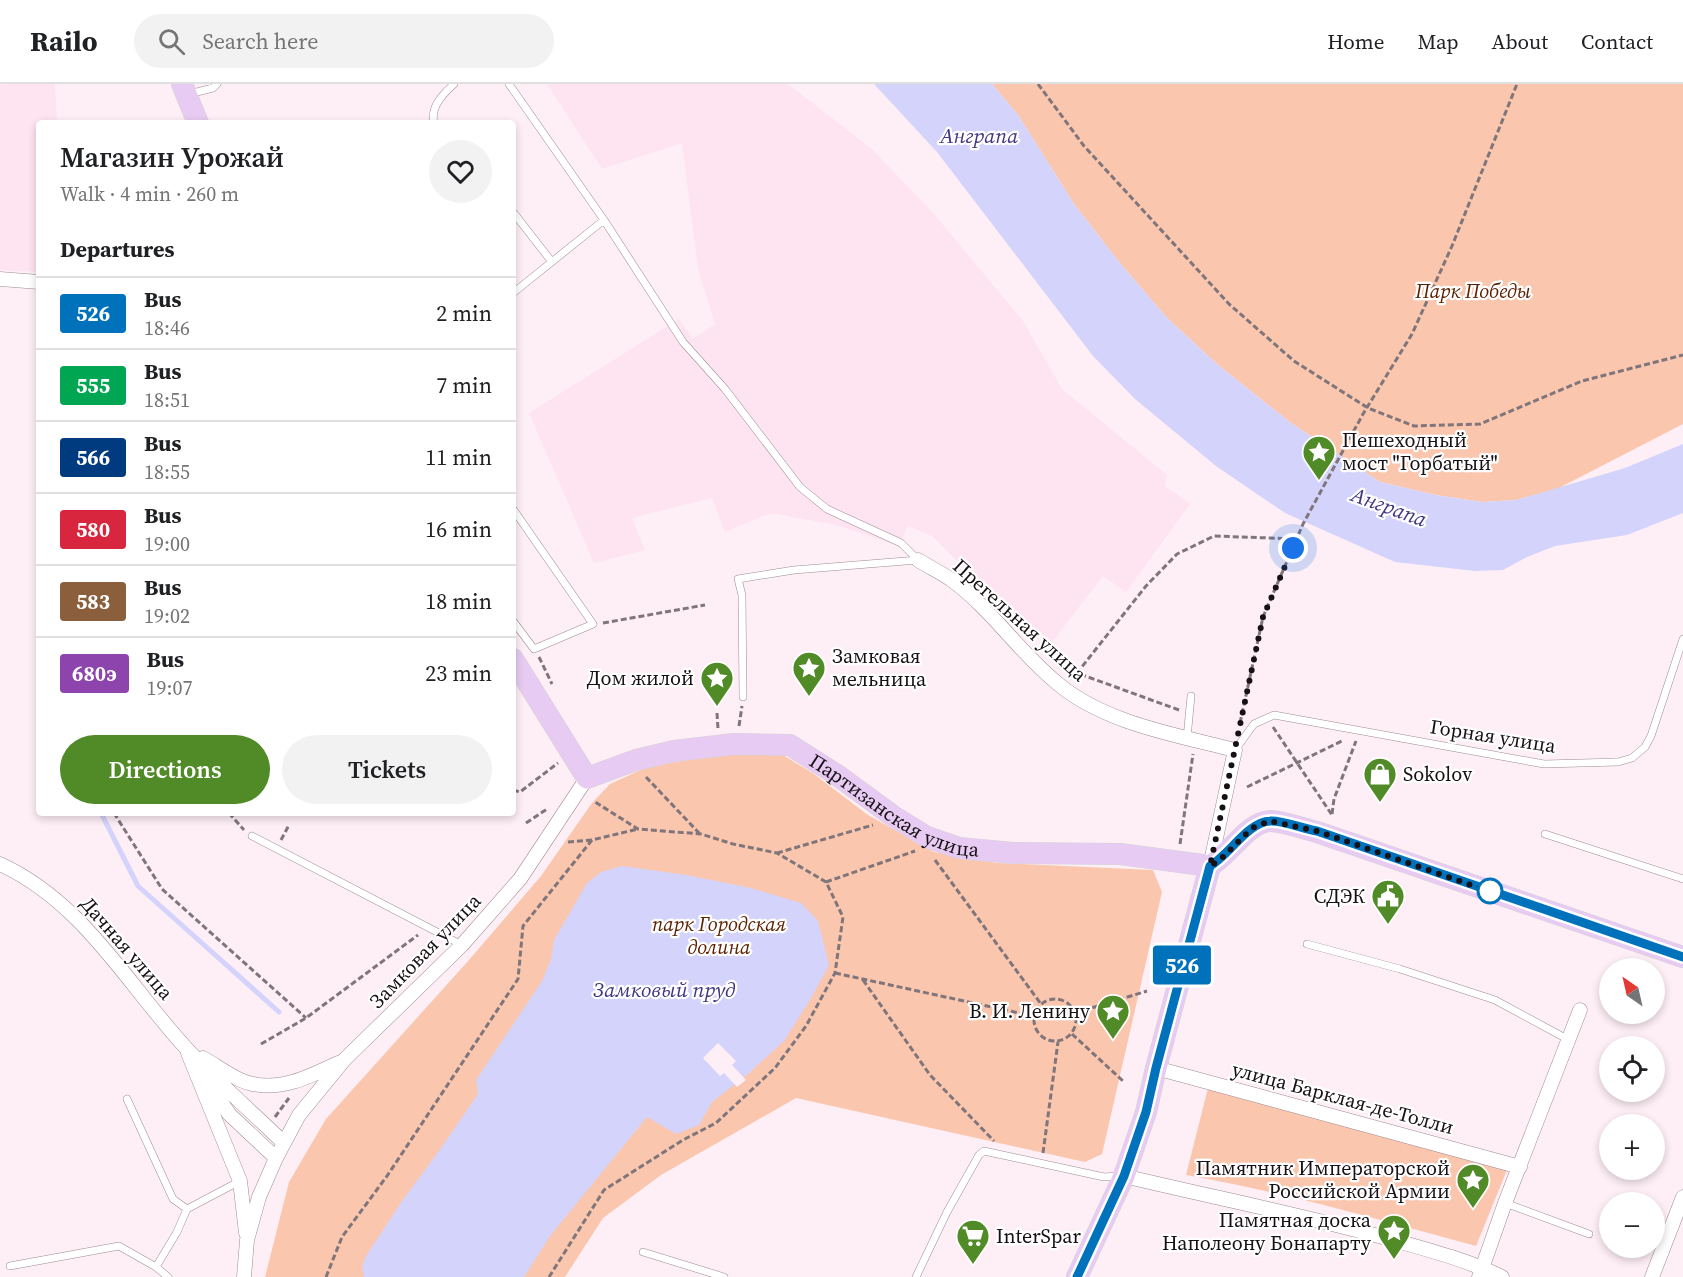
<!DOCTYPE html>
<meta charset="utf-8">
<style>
body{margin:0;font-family:"Source Serif 4",serif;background:#f2f2f2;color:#202124;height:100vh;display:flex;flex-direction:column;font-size:22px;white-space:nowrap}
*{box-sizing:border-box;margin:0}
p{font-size:20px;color:#757577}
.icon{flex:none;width:33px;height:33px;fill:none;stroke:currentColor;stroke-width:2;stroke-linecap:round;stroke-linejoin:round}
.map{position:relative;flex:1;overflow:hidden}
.details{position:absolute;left:36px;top:36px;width:480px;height:696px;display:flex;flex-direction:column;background:#fff;border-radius:6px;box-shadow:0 3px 9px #0003}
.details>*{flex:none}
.badge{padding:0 12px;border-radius:4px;font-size:21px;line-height:39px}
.needle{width:39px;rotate:326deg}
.fabs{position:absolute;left:1599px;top:874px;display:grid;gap:12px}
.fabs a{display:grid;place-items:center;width:66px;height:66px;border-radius:50%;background:#fff;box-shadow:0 3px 9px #0003;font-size:30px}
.you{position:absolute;width:30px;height:30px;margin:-15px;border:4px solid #fff;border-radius:50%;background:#1a73e8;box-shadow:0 0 0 9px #1a73e833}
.map>.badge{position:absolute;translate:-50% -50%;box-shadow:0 0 0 3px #fff}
h2{padding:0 24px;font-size:22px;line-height:54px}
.round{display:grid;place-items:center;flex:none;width:63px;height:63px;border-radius:32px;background:#f2f2f2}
.overview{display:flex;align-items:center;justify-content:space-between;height:102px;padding:0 24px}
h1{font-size:28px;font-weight:600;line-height:45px}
.cta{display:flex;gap:12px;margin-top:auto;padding:12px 24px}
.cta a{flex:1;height:69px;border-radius:36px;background:#508b28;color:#fff;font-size:24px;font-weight:600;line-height:69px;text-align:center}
.cta a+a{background:#f2f2f2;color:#202124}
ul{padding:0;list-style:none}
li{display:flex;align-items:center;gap:18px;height:72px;padding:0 24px;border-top:2px solid #e0e0e0}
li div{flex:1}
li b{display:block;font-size:22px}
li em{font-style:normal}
li .badge{min-width:66px;font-weight:700;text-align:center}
header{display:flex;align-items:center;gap:36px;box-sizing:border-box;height:84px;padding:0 30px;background:#fff;border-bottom:2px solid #e0e0e0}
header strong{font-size:28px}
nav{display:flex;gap:33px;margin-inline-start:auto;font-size:21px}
.search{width:420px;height:54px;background:#f2f2f2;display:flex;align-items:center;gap:15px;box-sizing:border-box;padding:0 21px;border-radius:33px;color:#757577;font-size:22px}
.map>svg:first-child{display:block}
.built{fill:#fee3f0}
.green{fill:#fac6ae}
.water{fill:#d4d3fb}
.pier{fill:#feeff6}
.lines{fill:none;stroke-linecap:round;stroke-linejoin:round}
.stream{stroke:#d4d3fb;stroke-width:5}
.lane-casing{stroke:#9c8b93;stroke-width:8}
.street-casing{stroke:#9c8b93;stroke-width:15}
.primary-casing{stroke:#d5d4d5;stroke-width:22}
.path{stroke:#7f757a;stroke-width:3;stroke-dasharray:6 3;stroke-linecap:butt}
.lane{stroke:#fff;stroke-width:7}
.street{stroke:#fff;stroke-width:14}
.primary{stroke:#e7cbf2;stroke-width:21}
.line-casing{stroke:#fff;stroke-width:14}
.line{stroke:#0072bc;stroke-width:9}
.walk{stroke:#171014;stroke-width:6;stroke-dasharray:0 10.8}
.stop-dot{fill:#fff;stroke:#0072bc;stroke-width:3}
.labels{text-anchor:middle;stroke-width:4.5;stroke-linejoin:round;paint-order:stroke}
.park-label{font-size:20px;font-style:italic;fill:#5c2100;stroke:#fff}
.poi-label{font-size:20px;fill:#171014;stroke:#fff;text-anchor:end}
.street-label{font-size:20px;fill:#171014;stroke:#fff}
.water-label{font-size:21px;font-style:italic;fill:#413680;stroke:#fff}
</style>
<header>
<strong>Railo</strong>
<div class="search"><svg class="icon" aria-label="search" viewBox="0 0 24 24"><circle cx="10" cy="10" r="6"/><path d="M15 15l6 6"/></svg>Search here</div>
<nav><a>Home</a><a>Map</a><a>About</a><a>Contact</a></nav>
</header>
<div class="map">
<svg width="1683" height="1193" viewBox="0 0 1683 1193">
<rect width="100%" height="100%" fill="#feeff6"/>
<path class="built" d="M 10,0 L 55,0 L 57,39 L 39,39 L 39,188 L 0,186 L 0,1 Z
M 547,0 L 788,0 L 873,66 L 934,130 L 1023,237 L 1062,305 L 1167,391 L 1165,402 L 1190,420 L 1126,508 L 1103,492 L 1052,558 L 996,516 L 932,452 L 908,442 L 899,462 L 836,441 L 770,429 L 725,448 L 712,414 L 632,434 L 645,466 L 594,479 L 529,329 L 679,235 L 693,255 L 715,240 L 698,185 L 682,59 L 602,85 Z"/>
<path class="green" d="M 992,0 L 1683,0 L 1683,340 L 1557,405 L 1516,416 L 1482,418 L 1436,411 L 1380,398 L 1291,339 L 1218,281 L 1167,234 L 1119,178 L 1074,120 L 1018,31 Z
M 731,668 L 778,668 L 814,690 L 868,731 L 934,768 L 997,779 L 1153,786 L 1162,808 L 1102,1070 L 1085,1078 L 796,1014 L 661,1091 L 603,1134 L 565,1193 L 265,1193 L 289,1098 L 326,1035 L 469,876 L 541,792 L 592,719 L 610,700 L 647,683 Z
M 1208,1004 L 1507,1086 L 1476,1162 C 1380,1136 1284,1108 1186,1091 Z"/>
<path class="water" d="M 874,0 L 992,0 L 1018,31 L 1074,120 L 1119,178 L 1167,234 L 1218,281 L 1291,339 L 1380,398 L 1436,411 L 1482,418 L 1516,416 L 1625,384 L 1683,360 L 1683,429 L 1627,451 L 1555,462 L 1527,473 L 1503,486 L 1475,487 L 1395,478 L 1285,429 L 1216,382 L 1135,315 L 1093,272 L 937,68 Z
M 622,782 L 686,791 L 751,804 L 801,819 L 818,837 L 829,881 L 810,916 L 784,957 L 748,990 L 712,1018 L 699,1041 L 676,1050 L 647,1033 L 550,1152 L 524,1193 L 364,1193 L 362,1183 L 366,1172 L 402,1117 L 441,1064 L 478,1010 L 476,996 L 542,897 L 551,875 L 554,856 L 587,799 L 601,788 Z"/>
<path class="pier" d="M 718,959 L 736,977 L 732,981 L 746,996 L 737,1003 L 724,989 L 720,992 L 703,974 Z"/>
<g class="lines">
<path class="stream" d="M 101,729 L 138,802 L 279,928"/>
<defs>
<path id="lane" d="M 509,0 L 604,136 L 683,258 L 725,305 L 800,403 L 827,425 L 901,459 L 918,476
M 189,10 L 213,4 L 217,0
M 434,39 C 430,23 443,10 454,0
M 513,128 L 552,178
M 513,209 L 604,136
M 513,425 L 593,540 L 534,565 L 513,537
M 743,613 L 742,511 L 738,495 L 794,486 L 918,476
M 1187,654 L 1191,612
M 1235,666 L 1254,640 L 1274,631 L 1544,680 L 1618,678 L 1632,674 L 1645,663 L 1651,652 L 1683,555
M 1545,750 L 1683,795
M 252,752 L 462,861
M 1307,860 L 1400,885 L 1495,916 L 1569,956
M 127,1015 L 173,1115 L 187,1125
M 1505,1119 L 1589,1150
M 643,1168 L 724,1193
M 10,1182 L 119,1162 L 156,1183 L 168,1193
M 156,1183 L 177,1148 L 187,1125 L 240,1097
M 916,1193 L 947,1128 L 979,1071 L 984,1067 L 1104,1093 L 1119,1092"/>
<path id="street" d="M 0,195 L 39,198
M 918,476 C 929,483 942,489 953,497 C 992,526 1019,568 1057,599 C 1104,639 1176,651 1235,666 L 1210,782
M 0,780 C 83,818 127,900 186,964 C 217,998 252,1028 284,1059
M 188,969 L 240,1097 L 246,1149
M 203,974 C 216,981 235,996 249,999 C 280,1008 311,992 338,979
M 1156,984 L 1520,1083
M 203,991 L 229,1030 L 276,1074
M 1124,1092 C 1211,1113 1299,1130 1386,1154 C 1425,1165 1465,1175 1502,1193
M 244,1193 L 247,1156 L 259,1113 L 276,1074 L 299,1031 L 344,976 L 462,861 L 520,795 L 587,694
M 1479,1193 L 1505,1119 L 1580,926
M 1652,1193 L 1683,1113"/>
<g id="primary">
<path d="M 182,0 L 198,39"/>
<path id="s1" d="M 513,575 L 587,694 L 636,676 L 674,667 L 734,660 L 790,661 L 837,691 L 893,732 L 927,753 L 959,764 L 1013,769 L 1120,770 L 1210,782"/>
<path d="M 1077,1193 L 1124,1092 L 1146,1028 L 1156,984 L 1210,782 C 1229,771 1248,738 1270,737 C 1283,737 1304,745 1317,748 L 1683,873"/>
</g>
</defs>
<use href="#lane" class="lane-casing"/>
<use href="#street" class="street-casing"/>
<use href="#primary" class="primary-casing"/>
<path class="path" d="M 1038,0 L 1084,62 L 1229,220 L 1294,277 L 1368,324 L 1414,342 L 1480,340 L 1582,297 L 1683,271
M 603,539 L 705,521
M 539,573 L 552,600
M 1179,626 L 1077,589 L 1146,502 L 1177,470 L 1214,452 L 1297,455
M 717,629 L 718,645
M 1240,639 L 1263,533 L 1303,440 L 1363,330 L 1412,250 L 1452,162 L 1517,0
M 739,642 L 742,622
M 1273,643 L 1332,731
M 646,693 L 699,749
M 1247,703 L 1344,656
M 513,706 L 520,708 L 558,679
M 114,729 L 162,805 L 306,934
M 229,729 L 244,746
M 1332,730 L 1334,715 L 1356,657
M 526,739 L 547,725
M 281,756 L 289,741
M 568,758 L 592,756
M 1180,760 L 1193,670
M 777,769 L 873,741
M 935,776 L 1041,920
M 826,798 L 915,767
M 835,889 L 1033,932
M 863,896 L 930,991 L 994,1057
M1034 936a21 21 0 1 1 42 0a21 21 0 1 1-42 0Z
M 1075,929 L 1147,907
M 1072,950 L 1123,997
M 261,960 L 306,934 L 418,851
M 275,1033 L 289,1014
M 1043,1069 L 1058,958
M 326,1193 L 342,1153 L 387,1092 L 518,895 L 523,842 L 592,756 L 638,745
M 549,1193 L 604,1106 L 683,1056 L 716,1039 L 775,984 L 806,942 L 835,889 L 843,833 L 826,798 L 777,769 L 733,760 L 701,750 L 638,745 L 595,718"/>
<use href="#lane" class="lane"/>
<use href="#street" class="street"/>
<use href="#primary" class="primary"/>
</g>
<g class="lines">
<defs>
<path id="line" d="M 1077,1193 L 1124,1092 L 1146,1028 L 1156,984 L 1210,782 C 1229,771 1248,738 1270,737 C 1282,736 1304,745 1317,747 L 1683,873"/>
</defs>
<use href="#line" class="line-casing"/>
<use href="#line" class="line"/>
<path class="walk" d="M 1293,464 L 1263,533 L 1210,782 L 1220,776 L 1252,744 L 1270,737 L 1317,747 L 1494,809 L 1490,807"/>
</g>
<defs>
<symbol id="sight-pin" viewBox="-11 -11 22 30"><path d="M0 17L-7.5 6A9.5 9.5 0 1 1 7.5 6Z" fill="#508b28" stroke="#fff"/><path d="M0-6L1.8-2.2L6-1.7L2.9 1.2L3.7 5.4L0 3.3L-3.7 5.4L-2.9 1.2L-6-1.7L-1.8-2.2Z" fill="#fff"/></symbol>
<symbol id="shop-pin" viewBox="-11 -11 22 30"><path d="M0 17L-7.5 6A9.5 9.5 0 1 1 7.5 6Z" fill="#508b28" stroke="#fff"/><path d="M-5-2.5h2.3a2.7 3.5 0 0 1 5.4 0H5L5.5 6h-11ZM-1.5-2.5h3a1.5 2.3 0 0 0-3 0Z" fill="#fff"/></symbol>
<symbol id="civic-pin" viewBox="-11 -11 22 30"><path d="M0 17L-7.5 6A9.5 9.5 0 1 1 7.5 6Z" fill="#508b28" stroke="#fff"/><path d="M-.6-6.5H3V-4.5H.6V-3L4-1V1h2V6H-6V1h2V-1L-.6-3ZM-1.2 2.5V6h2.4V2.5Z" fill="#fff"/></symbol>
<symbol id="supermarket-pin" viewBox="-11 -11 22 30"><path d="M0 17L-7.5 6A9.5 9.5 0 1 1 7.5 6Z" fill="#508b28" stroke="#fff"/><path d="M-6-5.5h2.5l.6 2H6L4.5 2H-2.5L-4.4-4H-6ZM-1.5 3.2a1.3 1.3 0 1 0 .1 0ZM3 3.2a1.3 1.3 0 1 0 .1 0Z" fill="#fff"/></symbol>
</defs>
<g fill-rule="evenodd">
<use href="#sight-pin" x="1300" y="349" width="38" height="52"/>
<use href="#sight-pin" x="790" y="565" width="38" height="52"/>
<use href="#sight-pin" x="698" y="575" width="38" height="52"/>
<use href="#shop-pin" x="1361" y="671" width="38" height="52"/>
<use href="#civic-pin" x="1369" y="793" width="38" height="52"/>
<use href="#sight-pin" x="1094" y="908" width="38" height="52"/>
<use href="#sight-pin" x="1454" y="1077" width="38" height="52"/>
<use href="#sight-pin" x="1375" y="1128" width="38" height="52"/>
<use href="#supermarket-pin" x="954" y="1133" width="38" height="52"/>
</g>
<circle class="stop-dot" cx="1490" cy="807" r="12"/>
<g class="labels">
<g class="park-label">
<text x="1473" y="214">Парк Победы</text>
<text x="719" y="847">парк Городская<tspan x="719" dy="23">долина</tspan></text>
</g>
<g class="poi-label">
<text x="1342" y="363" text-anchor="start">Пешеходный<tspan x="1342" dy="23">мост "Горбатый"</tspan></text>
<text x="832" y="579" text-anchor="start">Замковая<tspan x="832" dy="23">мельница</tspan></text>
<text x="694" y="601">Дом жилой</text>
<text x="1403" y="697" text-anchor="start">Sokolov</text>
<text x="1365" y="819">СДЭК</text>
<text x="1090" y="934">В. И. Ленину</text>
<text x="1450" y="1091">Памятник Императорской<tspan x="1450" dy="23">Российской Армии</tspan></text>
<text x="1371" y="1143">Памятная доска<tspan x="1371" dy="23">Наполеону Бонапарту</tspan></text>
<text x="996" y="1159" text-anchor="start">InterSpar</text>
</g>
<g class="street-label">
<text transform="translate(1020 536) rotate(42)" y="7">Прегельная улица</text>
<text transform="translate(1493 652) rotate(9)" y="7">Горная улица</text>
<text dy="7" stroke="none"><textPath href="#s1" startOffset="470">Партизанская улица</textPath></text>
<text transform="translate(127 864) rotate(49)" y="7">Дачная улица</text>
<text transform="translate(425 867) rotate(-46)" y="7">Замковая улица</text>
<text transform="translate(1343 1014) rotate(15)" y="7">улица Барклая-де-Толли</text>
</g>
<g class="water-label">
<text x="979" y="59">Анграпа</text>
<text transform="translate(1389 423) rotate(20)" y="7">Анграпа</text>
<text x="664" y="913">Замковый пруд</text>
</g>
</g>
</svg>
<div class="fabs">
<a><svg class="needle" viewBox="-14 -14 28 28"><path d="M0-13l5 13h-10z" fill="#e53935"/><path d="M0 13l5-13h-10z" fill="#757577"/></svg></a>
<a><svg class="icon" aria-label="locate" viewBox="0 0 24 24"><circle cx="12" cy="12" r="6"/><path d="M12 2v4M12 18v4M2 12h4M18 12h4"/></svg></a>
<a>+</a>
<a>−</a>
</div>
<div class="you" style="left:1293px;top:464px"></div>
<b class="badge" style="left:1182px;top:881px;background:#0072bc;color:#fff">526</b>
<section class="details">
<div class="overview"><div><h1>Магазин Урожай</h1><p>Walk · 4 min · 260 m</p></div><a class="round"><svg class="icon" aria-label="heart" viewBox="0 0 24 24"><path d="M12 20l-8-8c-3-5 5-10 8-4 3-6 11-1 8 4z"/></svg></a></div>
<h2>Departures</h2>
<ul>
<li><span class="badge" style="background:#0072bc;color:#fff">526</span><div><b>Bus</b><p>18:46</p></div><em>2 min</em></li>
<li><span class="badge" style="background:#00a651;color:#fff">555</span><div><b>Bus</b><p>18:51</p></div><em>7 min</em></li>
<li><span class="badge" style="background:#003b80;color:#fff">566</span><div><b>Bus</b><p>18:55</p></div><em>11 min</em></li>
<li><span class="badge" style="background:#d7263d;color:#fff">580</span><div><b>Bus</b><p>19:00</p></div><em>16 min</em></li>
<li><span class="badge" style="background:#8b5e3c;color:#fff">583</span><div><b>Bus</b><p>19:02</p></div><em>18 min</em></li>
<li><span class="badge" style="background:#8e44ad;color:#fff">680э</span><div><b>Bus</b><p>19:07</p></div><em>23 min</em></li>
</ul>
<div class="cta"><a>Directions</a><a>Tickets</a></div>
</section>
</div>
